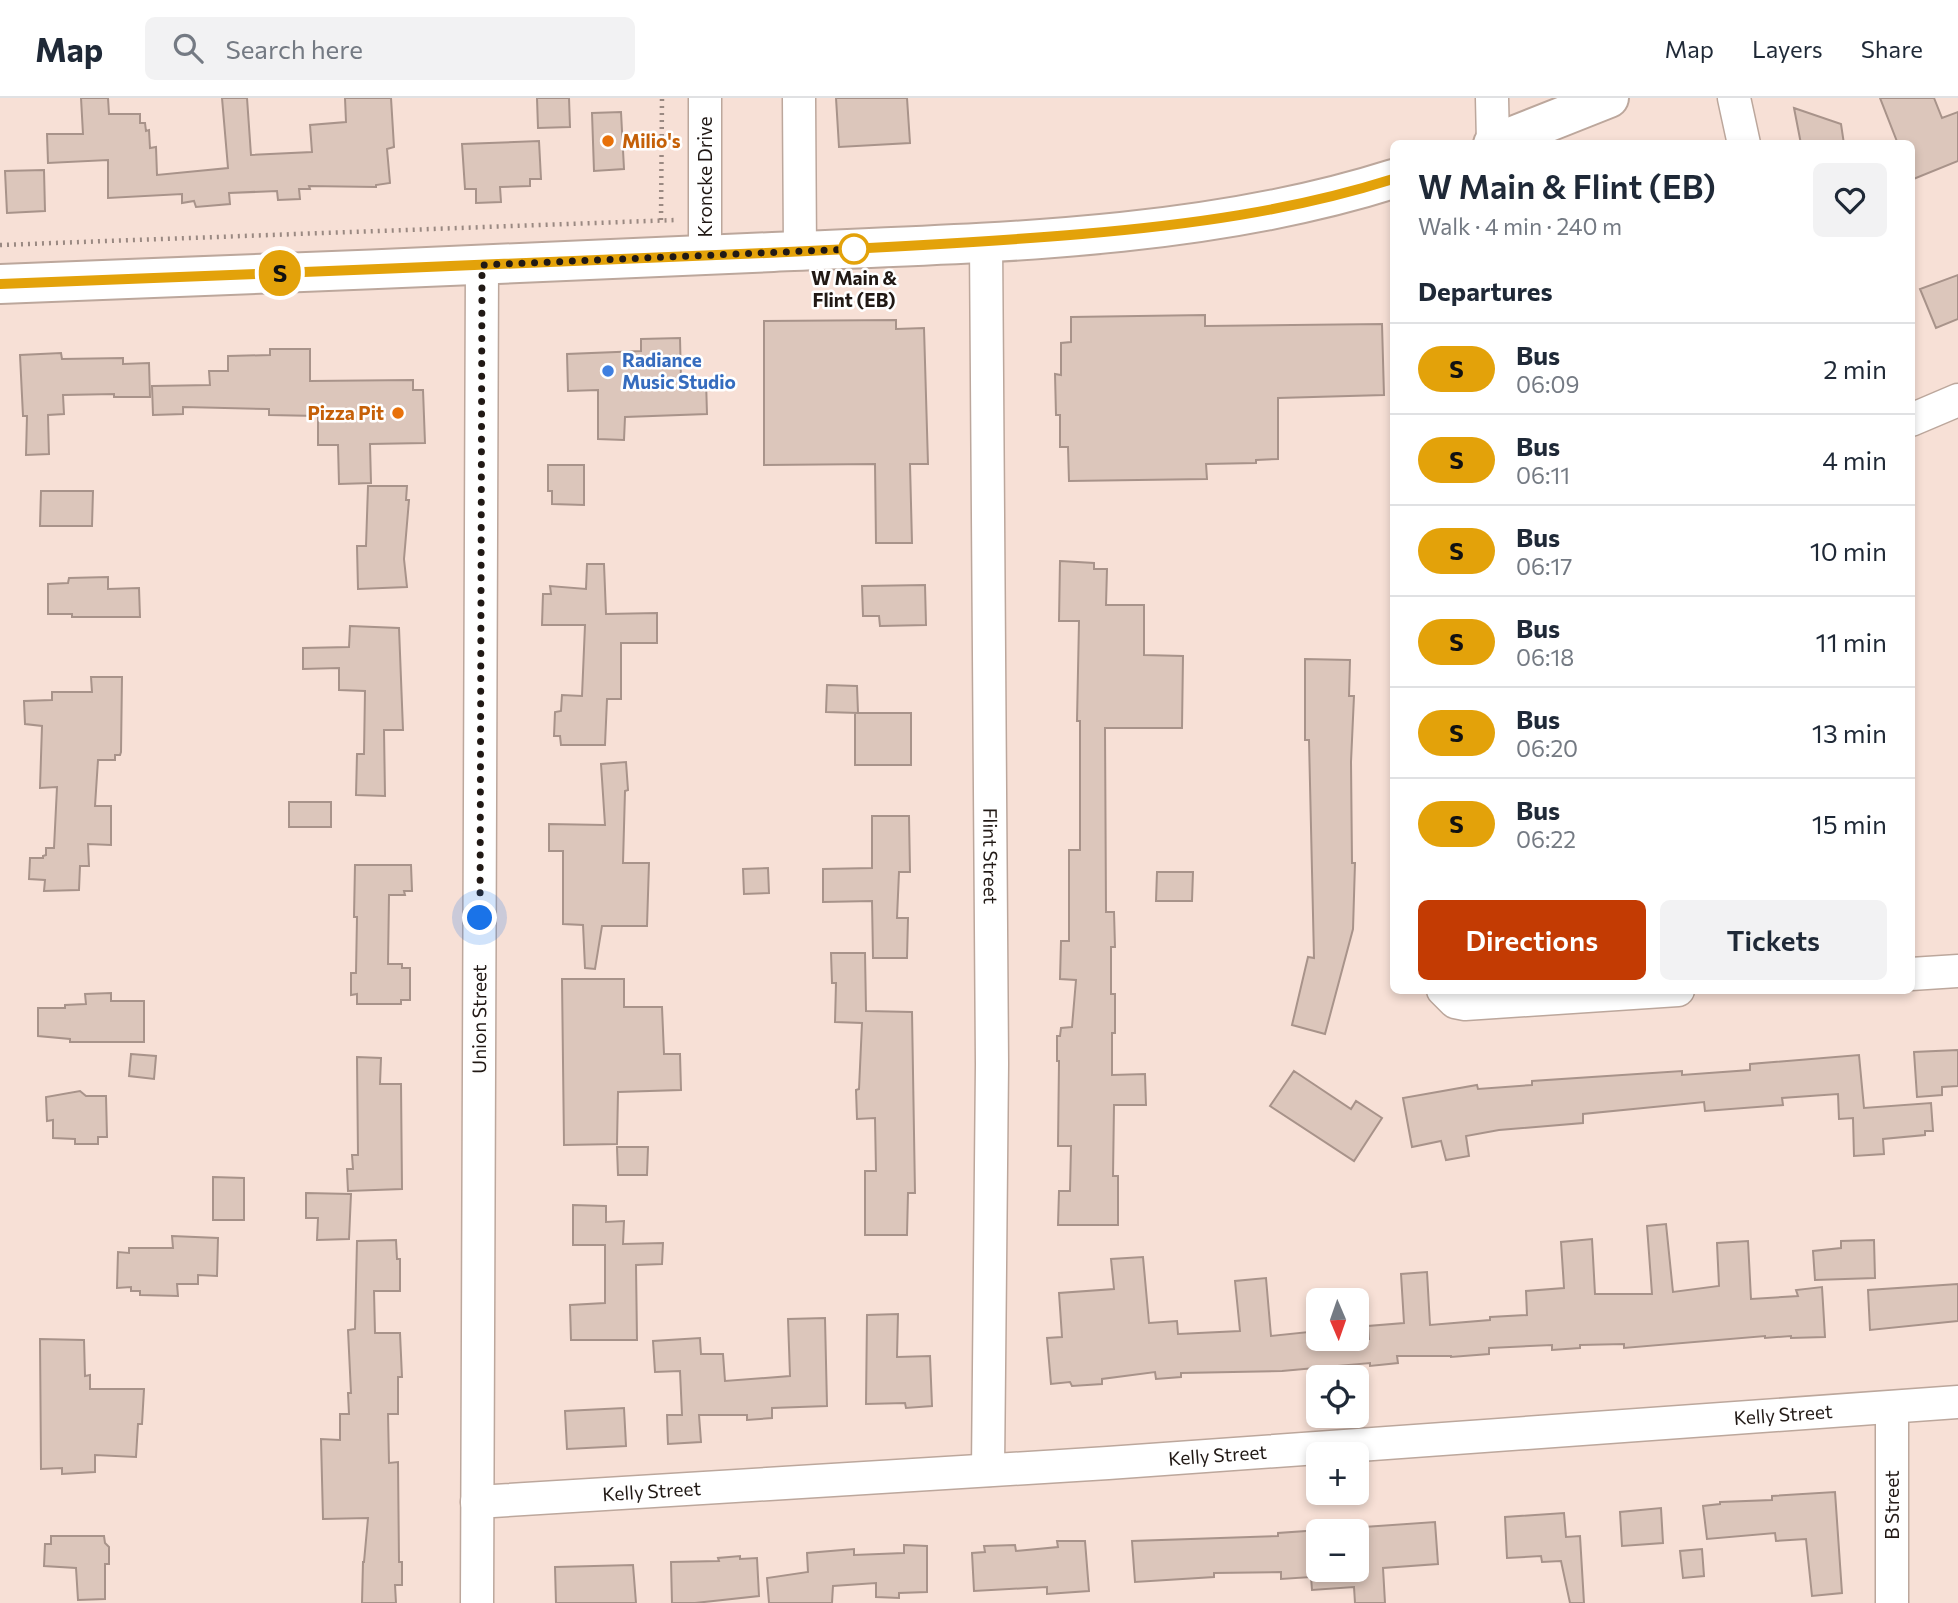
<!DOCTYPE html>
<meta charset="utf-8">
<style>
body{margin:0;font-family:Commissioner,sans-serif;background:#f2f2f3;color:#1f2937;height:100vh;display:flex;flex-direction:column;font-size:26px;white-space:nowrap}
*{box-sizing:border-box;margin:0}
p{font-size:23px;color:#747a83}
.icon{flex:none;width:38px;height:38px;fill:none;stroke:currentColor;stroke-width:2;stroke-linecap:round;stroke-linejoin:round}
.map{position:relative;flex:1;overflow:hidden}
.panel{position:absolute;left:1390px;top:42px;width:525px;height:854px;display:flex;flex-direction:column;background:#fff;border-radius:10px;box-shadow:0 4px 10px #0003}
.panel>*{flex:none}
.badge{padding:0 14px;border-radius:23px;font-size:24px;line-height:46px}
.needle{width:46px;rotate:178deg}
.controls{position:absolute;left:1306px;top:1190px;display:grid;gap:14px}
.controls a{display:grid;place-items:center;width:63px;height:63px;border-radius:10px;background:#fff;box-shadow:0 4px 10px #0003;font-size:35px}
.you{position:absolute;width:35px;height:35px;margin:-18px;border:5px solid #fff;border-radius:50%;background:#1a73e8;box-shadow:0 0 0 10px #1a73e833}
.map>.badge{position:absolute;translate:-50% -50%;box-shadow:0 0 0 4px #fff}
h2{padding:0 28px;font-size:26px;line-height:63px}
.round{display:grid;place-items:center;flex:none;width:74px;height:74px;border-radius:10px;background:#f2f2f3}
.headline{display:flex;align-items:center;justify-content:space-between;height:119px;padding:0 28px}
h1{font-size:33px;font-weight:600;line-height:52px}
.primary-button{display:flex;gap:14px;margin-top:auto;padding:14px 28px}
.primary-button a{flex:1;height:80px;border-radius:10px;background:#c33b03;color:#fff;font-size:28px;font-weight:600;line-height:80px;text-align:center}
.primary-button a+a{background:#f2f2f3;color:#1f2937}
ul{padding:0;list-style:none}
li{display:flex;align-items:center;gap:21px;height:91px;padding:0 28px;border-top:2px solid #e0e1e3}
li div{flex:1}
li b{display:block;font-size:26px}
li em{font-style:normal}
li .badge{min-width:77px;font-weight:700;text-align:center}
header{display:flex;align-items:center;gap:42px;box-sizing:border-box;height:98px;padding:0 35px;background:#fff;border-bottom:2px solid #e0e1e3}
header strong{font-size:33px}
nav{display:flex;gap:38px;margin-inline-start:auto;font-size:24px}
.search{width:490px;height:63px;background:#f2f2f3;display:flex;align-items:center;gap:18px;box-sizing:border-box;padding:0 24px;border-radius:10px;color:#747a83;font-size:26px}
.map>svg:first-child{display:block}
.building{fill:#dcc6bb;stroke:#a8938a;stroke-width:2;fill-rule:evenodd}
.lines{fill:none;stroke-linecap:round;stroke-linejoin:round}
.minor-casing{stroke:#bca79c;stroke-width:35}
.major-casing{stroke:#bca79c;stroke-width:42}
.path{stroke:#9a8982;stroke-width:4.5;stroke-dasharray:2 5;stroke-linecap:butt}
.minor{stroke:#fff;stroke-width:32}
.major{stroke:#fff;stroke-width:38}
.line-casing{stroke:#fff;stroke-width:16}
.line{stroke:#e3a20a;stroke-width:10}
.walk{stroke:#211915;stroke-width:7;stroke-dasharray:0 12.6}
.food-dot{fill:#e8710a;stroke:#fff;stroke-width:2.5}
.stop-dot{fill:#fff;stroke:#e3a20a;stroke-width:3.5}
.shop-dot{fill:#3f7fe0;stroke:#fff;stroke-width:2.5}
.labels{text-anchor:middle;stroke-width:5;stroke-linejoin:round;paint-order:stroke}
.food-label{font-size:19px;font-weight:bold;fill:#c56008;stroke:#fff;text-anchor:start}
.street-label{font-size:19px;fill:#211915;stroke:#fff}
.stop-label{font-size:19px;font-weight:bold;fill:#211915;stroke:#fff}
.shop-label{font-size:19px;font-weight:bold;fill:#366cbe;stroke:#fff;text-anchor:start}
</style>
<header>
<strong>Map</strong>
<div class="search"><svg class="icon" aria-label="search" viewBox="0 0 24 24"><circle cx="10" cy="10" r="6"/><path d="M15 15l6 6"/></svg>Search here</div>
<nav><a>Map</a><a>Layers</a><a>Share</a></nav>
</header>
<div class="map">
<svg width="1958" height="1505" viewBox="0 0 1958 1505">
<rect width="100%" height="100%" fill="#f7e0d6"/>
<path class="building" d="M 81,0 L 108,0 L 109,16 L 140,16 L 140,25 L 145,25 L 146,33 L 149,32 L 150,50 L 156,49 L 157,77 L 228,70 L 222,0 L 247,0 L 251,57 L 312,54 L 310,27 L 346,24 L 345,0 L 391,0 L 394,49 L 387,51 L 390,85 L 376,87 L 376,89 L 309,88 L 310,91 L 299,91 L 300,101 L 278,102 L 277,93 L 229,95 L 230,106 L 196,109 L 194,103 L 182,105 L 182,96 L 108,100 L 108,62 L 48,65 L 47,36 L 83,36 Z
M 537,0 L 569,0 L 570,29 L 538,30 Z
M 836,0 L 907,0 L 910,45 L 839,49 Z
M 1880,0 L 1934,0 L 1942,20 L 1958,14 L 1958,63 L 1911,82 L 1911,46 L 1898,46 Z
M 1794,10 L 1841,26 L 1844,46 L 1801,46 Z
M 621,14 L 624,71 L 594,73 L 592,15 Z
M 539,43 L 541,81 L 530,81 L 530,88 L 500,89 L 501,104 L 476,105 L 476,91 L 465,91 L 462,46 Z
M 44,72 L 45,113 L 7,115 L 5,73 Z
M 1958,177 L 1958,221 L 1936,230 L 1920,191 Z
M 1205,217 L 1205,228 L 1382,226 L 1384,297 L 1278,300 L 1278,361 L 1256,362 L 1256,365 L 1206,366 L 1207,381 L 1069,383 L 1068,349 L 1060,349 L 1060,317 L 1056,317 L 1055,276 L 1061,277 L 1061,245 L 1071,244 L 1071,219 Z
M 896,222 L 896,231 L 924,230 L 928,366 L 910,366 L 912,445 L 876,445 L 875,366 L 764,367 L 764,223 Z
M 680,240 L 681,282 L 706,282 L 707,316 L 625,319 L 624,342 L 598,341 L 598,292 L 568,293 L 567,256 L 641,253 L 641,241 Z
M 270,251 L 310,251 L 310,283 L 413,282 L 413,292 L 423,292 L 425,345 L 370,346 L 371,385 L 339,386 L 338,347 L 318,347 L 318,318 L 269,317 L 269,311 L 183,309 L 183,316 L 153,317 L 152,288 L 210,287 L 209,273 L 228,273 L 228,258 L 270,257 Z
M 61,255 L 62,261 L 123,260 L 123,266 L 149,265 L 150,299 L 114,299 L 114,296 L 63,297 L 64,316 L 48,317 L 49,356 L 26,357 L 27,318 L 23,318 L 20,257 Z
M 548,367 L 584,367 L 584,407 L 552,406 L 552,393 L 548,393 Z
M 368,388 L 407,388 L 406,402 L 409,402 L 404,461 L 407,489 L 358,491 L 357,448 L 366,448 Z
M 41,393 L 93,393 L 92,428 L 40,428 Z
M 1060,463 L 1094,465 L 1094,471 L 1107,471 L 1106,507 L 1144,507 L 1144,557 L 1183,558 L 1182,630 L 1105,630 L 1106,814 L 1114,814 L 1115,849 L 1111,849 L 1111,896 L 1115,896 L 1115,935 L 1112,935 L 1112,977 L 1145,976 L 1146,1007 L 1114,1007 L 1113,1078 L 1118,1078 L 1118,1127 L 1058,1127 L 1059,1093 L 1070,1093 L 1071,1048 L 1058,1048 L 1059,963 L 1057,963 L 1057,938 L 1060,938 L 1061,930 L 1072,929 L 1076,882 L 1060,881 L 1061,843 L 1069,843 L 1069,752 L 1080,752 L 1080,623 L 1077,623 L 1079,523 L 1059,523 Z
M 587,466 L 604,466 L 606,516 L 657,515 L 657,545 L 621,545 L 621,601 L 607,601 L 605,647 L 561,647 L 560,638 L 554,638 L 555,614 L 561,613 L 562,597 L 582,598 L 585,527 L 542,527 L 543,496 L 551,496 L 550,488 L 586,491 Z
M 108,479 L 108,491 L 139,490 L 140,519 L 72,519 L 72,516 L 48,516 L 48,486 L 68,485 L 69,480 Z
M 925,487 L 926,527 L 880,528 L 879,518 L 863,518 L 862,488 Z
M 350,528 L 399,530 L 403,632 L 384,632 L 385,698 L 356,697 L 357,656 L 364,656 L 365,593 L 339,592 L 339,570 L 303,571 L 303,550 L 349,549 Z
M 1305,561 L 1350,562 L 1349,598 L 1354,598 L 1351,664 L 1352,765 L 1355,765 L 1353,831 L 1325,936 L 1292,927 L 1308,859 L 1314,860 L 1309,642 L 1305,642 Z
M 91,579 L 122,579 L 121,654 L 120,657 L 115,657 L 115,662 L 98,662 L 95,708 L 111,708 L 111,747 L 88,746 L 89,768 L 80,768 L 79,792 L 44,793 L 45,782 L 29,781 L 30,760 L 43,760 L 43,758 L 46,757 L 46,750 L 54,750 L 57,689 L 40,690 L 42,628 L 25,626 L 24,603 L 52,602 L 52,594 L 92,594 Z
M 827,587 L 857,588 L 858,615 L 826,614 Z
M 855,615 L 911,615 L 911,667 L 855,667 Z
M 626,664 L 628,692 L 625,693 L 623,765 L 649,765 L 647,828 L 602,828 L 595,871 L 585,870 L 583,827 L 563,826 L 563,753 L 549,753 L 549,726 L 605,727 L 601,666 Z
M 289,704 L 331,704 L 331,729 L 289,729 Z
M 872,718 L 909,718 L 910,774 L 899,774 L 897,820 L 908,820 L 907,860 L 873,860 L 872,803 L 823,804 L 823,771 L 872,770 Z
M 355,767 L 411,767 L 412,793 L 404,793 L 405,797 L 389,797 L 388,866 L 402,866 L 402,870 L 410,870 L 410,902 L 401,902 L 401,906 L 357,906 L 357,896 L 351,897 L 351,875 L 356,875 L 357,819 L 354,819 Z
M 768,770 L 769,795 L 744,796 L 743,771 Z
M 1157,774 L 1193,774 L 1192,803 L 1156,803 Z
M 831,855 L 865,855 L 866,913 L 912,914 L 915,1095 L 908,1095 L 907,1137 L 865,1137 L 865,1073 L 876,1073 L 875,1020 L 857,1021 L 856,992 L 859,991 L 862,925 L 835,924 L 836,885 L 832,885 Z
M 562,881 L 624,881 L 624,909 L 662,909 L 664,956 L 680,956 L 681,992 L 618,994 L 617,1046 L 564,1047 Z
M 111,895 L 111,903 L 144,903 L 144,944 L 70,944 L 70,941 L 38,938 L 38,910 L 65,910 L 65,907 L 86,906 L 85,896 Z
M 1958,952 L 1958,988 L 1942,989 L 1942,997 L 1917,999 L 1914,954 Z
M 131,956 L 156,958 L 154,981 L 129,978 Z
M 1859,957 L 1864,1010 L 1931,1005 L 1933,1033 L 1925,1033 L 1925,1037 L 1883,1041 L 1884,1056 L 1854,1058 L 1853,1020 L 1839,1021 L 1838,996 L 1782,1000 L 1783,1007 L 1705,1013 L 1704,1004 L 1583,1016 L 1583,1025 L 1499,1032 L 1466,1038 L 1469,1058 L 1446,1062 L 1441,1043 L 1412,1049 L 1403,1000 L 1477,987 L 1478,991 L 1532,987 L 1532,983 L 1682,973 L 1682,977 L 1750,972 L 1750,966 Z
M 357,959 L 381,960 L 380,986 L 401,986 L 402,1091 L 348,1093 L 347,1071 L 353,1071 L 352,1057 L 358,1057 Z
M 1294,973 L 1351,1011 L 1356,1003 L 1382,1020 L 1354,1063 L 1270,1008 Z
M 80,993 L 86,998 L 106,998 L 107,1039 L 98,1039 L 98,1046 L 75,1046 L 75,1041 L 53,1040 L 53,1022 L 47,1023 L 46,999 Z
M 617,1049 L 648,1049 L 647,1077 L 618,1077 Z
M 213,1079 L 244,1080 L 244,1122 L 213,1122 Z
M 306,1095 L 351,1096 L 349,1141 L 317,1142 L 318,1120 L 306,1120 Z
M 573,1107 L 606,1108 L 606,1124 L 624,1123 L 623,1146 L 663,1145 L 662,1166 L 636,1167 L 637,1242 L 571,1242 L 570,1207 L 605,1205 L 605,1147 L 573,1147 Z
M 1666,1126 L 1673,1194 L 1719,1188 L 1717,1145 L 1748,1143 L 1751,1201 L 1798,1198 L 1796,1192 L 1822,1189 L 1825,1239 L 1791,1240 L 1791,1238 L 1765,1240 L 1765,1238 L 1624,1250 L 1624,1246 L 1580,1247 L 1580,1250 L 1552,1252 L 1552,1247 L 1489,1250 L 1489,1256 L 1451,1259 L 1451,1258 L 1397,1258 L 1398,1265 L 1370,1268 L 1370,1265 L 1282,1273 L 1181,1275 L 1181,1279 L 1156,1281 L 1155,1274 L 1102,1281 L 1102,1286 L 1072,1288 L 1070,1284 L 1051,1286 L 1047,1240 L 1062,1239 L 1059,1195 L 1114,1191 L 1111,1161 L 1143,1159 L 1149,1225 L 1177,1223 L 1178,1236 L 1240,1233 L 1235,1183 L 1266,1180 L 1271,1238 L 1318,1233 L 1318,1241 L 1369,1241 L 1368,1228 L 1404,1225 L 1401,1176 L 1427,1174 L 1430,1227 L 1490,1222 L 1490,1219 L 1527,1217 L 1526,1193 L 1564,1190 L 1561,1144 L 1592,1141 L 1595,1196 L 1652,1196 L 1647,1128 Z
M 172,1138 L 218,1140 L 217,1178 L 198,1177 L 198,1186 L 177,1186 L 178,1198 L 140,1197 L 140,1193 L 131,1193 L 131,1189 L 117,1190 L 118,1154 L 129,1155 L 129,1150 L 173,1150 Z
M 396,1142 L 397,1161 L 400,1161 L 400,1193 L 374,1193 L 375,1235 L 400,1235 L 402,1279 L 398,1279 L 398,1316 L 388,1316 L 389,1365 L 398,1364 L 399,1464 L 402,1464 L 402,1487 L 395,1487 L 396,1505 L 362,1505 L 363,1464 L 364,1464 L 368,1420 L 323,1421 L 321,1341 L 340,1342 L 340,1316 L 349,1316 L 348,1295 L 351,1295 L 348,1232 L 355,1231 L 357,1143 Z
M 1874,1142 L 1875,1180 L 1815,1182 L 1813,1153 L 1841,1150 L 1841,1143 Z
M 1958,1186 L 1958,1223 L 1870,1232 L 1868,1192 Z
M 898,1216 L 897,1259 L 930,1258 L 932,1308 L 906,1310 L 905,1305 L 866,1306 L 867,1217 Z
M 825,1220 L 827,1308 L 772,1310 L 772,1320 L 747,1322 L 747,1317 L 699,1317 L 701,1344 L 668,1346 L 667,1317 L 682,1317 L 680,1273 L 655,1274 L 653,1243 L 700,1240 L 701,1256 L 723,1256 L 725,1283 L 790,1278 L 788,1221 Z
M 40,1241 L 84,1242 L 85,1278 L 90,1277 L 90,1291 L 144,1291 L 142,1326 L 138,1326 L 136,1359 L 95,1357 L 95,1374 L 62,1376 L 62,1370 L 41,1371 Z
M 624,1310 L 626,1348 L 567,1351 L 565,1313 Z
M 1835,1394 L 1842,1495 L 1812,1498 L 1806,1441 L 1776,1443 L 1775,1435 L 1707,1441 L 1703,1408 L 1720,1406 L 1720,1404 L 1772,1402 L 1772,1398 Z
M 1661,1410 L 1663,1445 L 1622,1448 L 1620,1414 Z
M 1564,1415 L 1566,1439 L 1580,1438 L 1584,1505 L 1570,1505 L 1561,1463 L 1542,1464 L 1541,1458 L 1507,1460 L 1505,1419 Z
M 1435,1424 L 1438,1466 L 1383,1470 L 1385,1505 L 1355,1505 L 1354,1489 L 1312,1492 L 1311,1479 L 1281,1481 L 1281,1474 L 1214,1475 L 1214,1479 L 1135,1484 L 1132,1443 L 1278,1438 L 1278,1435 ZM 1318,1433 L 1356,1433 L 1356,1472 L 1318,1472 Z
M 51,1438 L 104,1438 L 105,1445 L 109,1449 L 109,1466 L 105,1466 L 105,1501 L 78,1502 L 76,1470 L 44,1468 L 45,1446 L 51,1446 Z
M 1057,1443 L 1085,1443 L 1089,1493 L 1047,1496 L 1047,1489 L 974,1493 L 972,1455 L 985,1454 L 984,1448 L 1015,1447 L 1016,1453 L 1058,1449 Z
M 904,1447 L 927,1448 L 927,1494 L 899,1495 L 899,1500 L 876,1499 L 876,1485 L 833,1488 L 832,1505 L 769,1505 L 767,1480 L 808,1474 L 807,1455 L 854,1451 L 854,1457 L 904,1455 Z
M 1702,1451 L 1704,1478 L 1683,1480 L 1680,1453 Z
M 740,1458 L 740,1461 L 757,1460 L 759,1498 L 695,1505 L 672,1505 L 671,1464 L 719,1463 L 718,1460 Z
M 633,1467 L 636,1505 L 556,1505 L 555,1469 Z"/>
<g class="lines">
<defs>
<g id="minor">
<path d="M 799,0 L 800,153"/>
<path d="M 1492,0 L 1493,45"/>
<path d="M 1734,0 L 1744,46"/>
<path id="s1" d="M 986,144 L 992,966 L 988,1372"/>
<path d="M 705,157 L 705,0"/>
<path d="M 1911,322 L 1958,302"/>
<path d="M 1911,876 L 1958,873"/>
<path d="M 1443,892 L 1455,904 L 1465,906 L 1678,892"/>
<path d="M 1892,1310 L 1892,1505"/>
<path id="s2" d="M 477,1404 L 1108,1365 L 1958,1304"/>
<path id="s3" d="M 477,1505 L 482,167"/>
</g>
<path id="major" d="M 1493,46 L 1609,0
M 0,186 C 258,176 515,166 773,154 C 976,145 1198,143 1393,81"/>
</defs>
<use href="#minor" class="minor-casing"/>
<use href="#major" class="major-casing"/>
<path class="path" d="M 661,122 L 662,0
M 0,147 L 675,122"/>
<use href="#minor" class="minor"/>
<use href="#major" class="major"/>
</g>
<g class="lines">
<defs>
<path id="line" d="M 0,186 C 255,176 511,166 766,155 C 872,150 977,145 1082,136 C 1187,127 1292,113 1393,81"/>
</defs>
<use href="#line" class="line-casing"/>
<use href="#line" class="line"/>
<path class="walk" d="M 480,820 L 482,167 L 854,151"/>
</g>
<g class="food-dot">
<circle cx="608" cy="43" r="7"/>
<circle cx="398" cy="315" r="7"/>
</g>
<circle class="stop-dot" cx="854" cy="151" r="14"/>
<circle class="shop-dot" cx="608" cy="273" r="7"/>
<g class="labels">
<g class="food-label">
<text x="622" y="50">Milio's</text>
<text x="384" y="322" text-anchor="end">Pizza Pit</text>
</g>
<g class="street-label">
<text transform="translate(705 79) rotate(-90)" y="7">Kroncke Drive</text>
<text dy="7" stroke="none"><textPath href="#s1" startOffset="614">Flint Street</textPath></text>
<text dy="7" stroke="none"><textPath href="#s3" startOffset="584">Union Street</textPath></text>
<text dy="7" stroke="none"><textPath href="#s2" startOffset="1309">Kelly Street</textPath></text>
<text dy="7" stroke="none"><textPath href="#s2" startOffset="742">Kelly Street</textPath></text>
<text dy="7" stroke="none"><textPath href="#s2" startOffset="175">Kelly Street</textPath></text>
<text transform="translate(1892 1407) rotate(-90)" y="7">B Street</text>
</g>
<g class="stop-label">
<text x="854" y="187">W Main &amp;<tspan x="854" dy="22">Flint (EB)</tspan></text>
</g>
<g class="shop-label">
<text x="622" y="269">Radiance<tspan x="622" dy="22">Music Studio</tspan></text>
</g>
</g>
</svg>
<div class="controls">
<a><svg class="needle" viewBox="-14 -14 28 28"><path d="M0-13l5 13h-10z" fill="#e53935"/><path d="M0 13l5-13h-10z" fill="#747a83"/></svg></a>
<a><svg class="icon" aria-label="locate" viewBox="0 0 24 24"><circle cx="12" cy="12" r="6"/><path d="M12 2v4M12 18v4M2 12h4M18 12h4"/></svg></a>
<a>+</a>
<a>−</a>
</div>
<div class="you" style="left:480px;top:820px"></div>
<b class="badge" style="left:280px;top:175px;background:#e3a20a;color:#111">S</b>
<section class="panel">
<div class="headline"><div><h1>W Main &amp; Flint (EB)</h1><p>Walk · 4 min · 240 m</p></div><a class="round"><svg class="icon" aria-label="heart" viewBox="0 0 24 24"><path d="M12 20l-8-8c-3-5 5-10 8-4 3-6 11-1 8 4z"/></svg></a></div>
<h2>Departures</h2>
<ul>
<li><span class="badge" style="background:#e3a20a;color:#111">S</span><div><b>Bus</b><p>06:09</p></div><em>2 min</em></li>
<li><span class="badge" style="background:#e3a20a;color:#111">S</span><div><b>Bus</b><p>06:11</p></div><em>4 min</em></li>
<li><span class="badge" style="background:#e3a20a;color:#111">S</span><div><b>Bus</b><p>06:17</p></div><em>10 min</em></li>
<li><span class="badge" style="background:#e3a20a;color:#111">S</span><div><b>Bus</b><p>06:18</p></div><em>11 min</em></li>
<li><span class="badge" style="background:#e3a20a;color:#111">S</span><div><b>Bus</b><p>06:20</p></div><em>13 min</em></li>
<li><span class="badge" style="background:#e3a20a;color:#111">S</span><div><b>Bus</b><p>06:22</p></div><em>15 min</em></li>
</ul>
<div class="primary-button"><a>Directions</a><a>Tickets</a></div>
</section>
</div>
